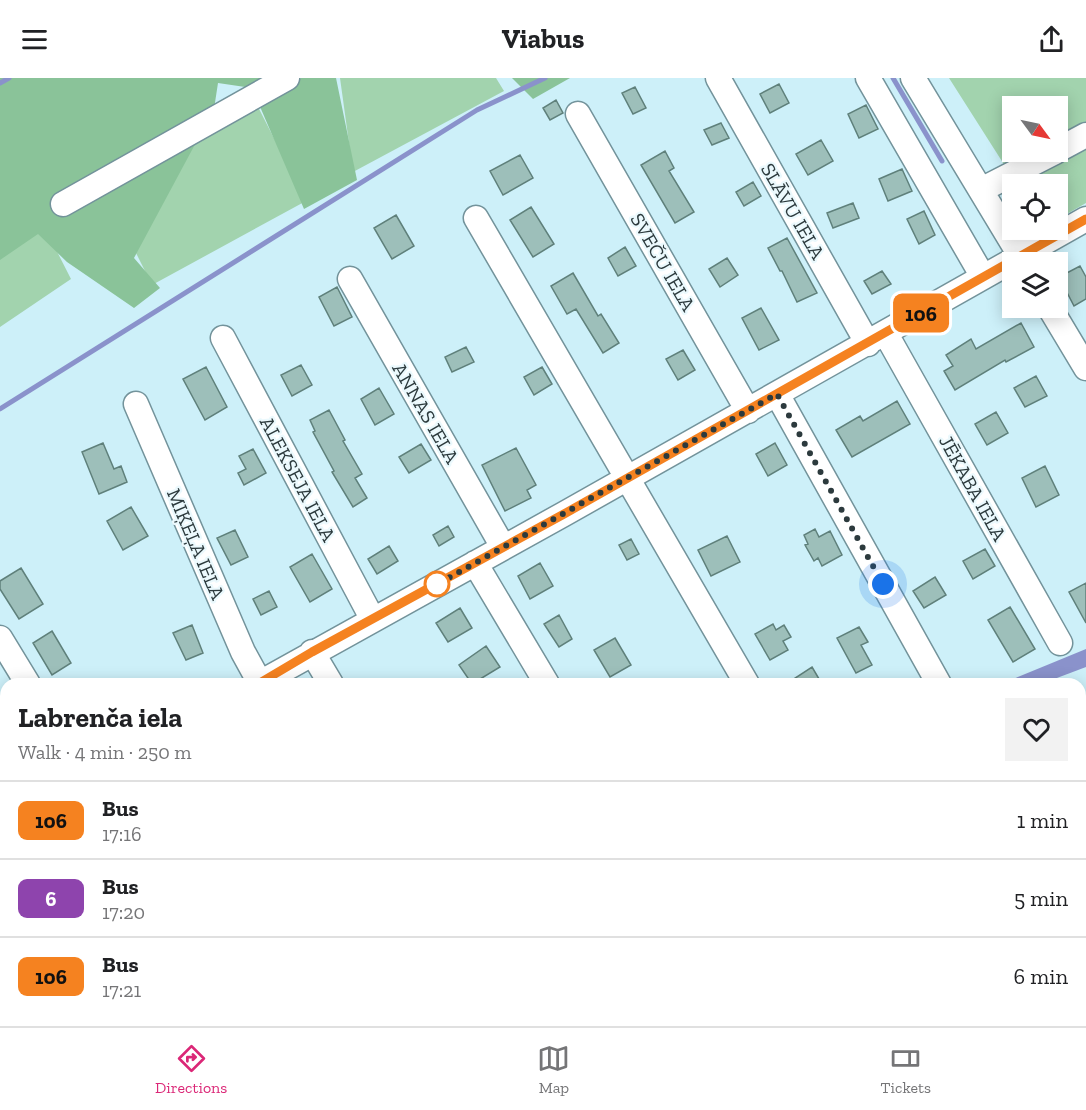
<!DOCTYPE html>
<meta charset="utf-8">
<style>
body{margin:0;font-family:"Zilla Slab",serif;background:#f2f2f2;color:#202124;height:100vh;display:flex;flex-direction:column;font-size:22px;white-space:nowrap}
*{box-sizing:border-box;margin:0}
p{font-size:20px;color:#757577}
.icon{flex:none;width:33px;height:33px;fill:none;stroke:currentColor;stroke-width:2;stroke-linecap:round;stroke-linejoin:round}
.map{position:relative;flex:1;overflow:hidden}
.details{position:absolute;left:0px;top:600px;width:1086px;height:348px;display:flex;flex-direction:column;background:#fff;border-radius:18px 18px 0 0;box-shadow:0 3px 15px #0003}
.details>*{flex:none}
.badge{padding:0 12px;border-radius:9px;font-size:21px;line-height:39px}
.needle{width:39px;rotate:123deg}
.fabs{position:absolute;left:1002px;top:18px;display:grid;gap:12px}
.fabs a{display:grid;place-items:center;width:66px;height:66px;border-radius:0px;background:#fff;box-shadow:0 3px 15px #0003;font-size:30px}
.you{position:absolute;width:30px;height:30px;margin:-15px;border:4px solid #fff;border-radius:50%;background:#1a73e8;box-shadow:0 0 0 9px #1a73e833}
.map>.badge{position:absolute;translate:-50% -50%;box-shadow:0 0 0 3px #fff}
.round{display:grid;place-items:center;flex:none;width:63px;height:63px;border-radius:0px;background:#f2f2f2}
.overview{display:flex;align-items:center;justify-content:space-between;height:102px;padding:0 18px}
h1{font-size:28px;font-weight:700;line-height:45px}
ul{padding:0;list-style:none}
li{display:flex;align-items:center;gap:18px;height:78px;padding:0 18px;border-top:2px solid #e0e0e0}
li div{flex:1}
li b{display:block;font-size:22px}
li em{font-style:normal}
li .badge{min-width:66px;font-weight:700;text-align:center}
header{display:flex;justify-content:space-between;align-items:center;height:78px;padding:0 18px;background:#fff;font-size:27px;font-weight:700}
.menu{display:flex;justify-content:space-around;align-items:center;height:84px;border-top:2px solid #e0e0e0;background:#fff;font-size:16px;color:#757577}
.menu a{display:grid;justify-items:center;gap:3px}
.menu .active{color:#db2777}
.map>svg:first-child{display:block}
.green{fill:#a2d3ae}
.forest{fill:#8ac399}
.water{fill:#8a92cb}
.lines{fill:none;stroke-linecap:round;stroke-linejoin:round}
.stream{stroke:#8a92cb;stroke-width:5}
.building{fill:#9dbfba;stroke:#5f807b;stroke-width:1.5}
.minor-casing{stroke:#73939b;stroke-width:27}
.minor{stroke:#fff;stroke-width:24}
.line-casing{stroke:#fff;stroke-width:14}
.line{stroke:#f58220;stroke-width:9}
.walk{stroke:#2c3a3d;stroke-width:6;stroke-dasharray:0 10.8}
.stop-dot{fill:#fff;stroke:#f58220;stroke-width:3}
.labels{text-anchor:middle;stroke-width:4.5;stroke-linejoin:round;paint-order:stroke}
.street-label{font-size:20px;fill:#2c3a3d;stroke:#ebf9fd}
</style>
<header><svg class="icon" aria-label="menu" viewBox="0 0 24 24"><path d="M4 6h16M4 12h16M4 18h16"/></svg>Viabus<svg class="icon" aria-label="share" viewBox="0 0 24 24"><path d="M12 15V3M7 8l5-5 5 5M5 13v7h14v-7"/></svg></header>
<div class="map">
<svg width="1086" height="948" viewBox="0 0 1086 948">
<rect width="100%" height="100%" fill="#cdf0f9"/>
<path class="green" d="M 340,0 L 496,0 L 504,13 L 353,94 Z
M 949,0 L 1086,0 L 1086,45 L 1058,60 L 1058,28 L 1012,28 L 1012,74 L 1032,74 L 1005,88 Z
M 256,25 L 306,123 L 152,207 L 132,167 L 155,81 Z
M 1086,62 L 1086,125 L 1058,141 L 1058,106 L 1012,106 L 1012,127 L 1000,107 Z
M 44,148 L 71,201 L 0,249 L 0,172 Z"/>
<path class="forest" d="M 0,0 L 272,0 L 252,10 L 218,5 L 214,31 L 134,180 L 160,210 L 134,230 L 67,184 L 38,156 L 0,182 Z
M 301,0 L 336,0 L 357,102 L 304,131 L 258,24 Z
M 512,0 L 570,0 L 533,21 Z"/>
<path class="water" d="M 1086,571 L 1086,589 L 1041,606 L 1001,606 Z"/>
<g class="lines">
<path class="stream" d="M 893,0 L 942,83
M 0,5 L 9,0
M 0,331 L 477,32 L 545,0"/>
</g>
<path class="building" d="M 779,6 L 789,25 L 770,35 L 760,16 Z
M 635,9 L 646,30 L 633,36 L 622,15 Z
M 556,22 L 563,35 L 550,42 L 543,30 Z
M 866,27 L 878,51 L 859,60 L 848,36 Z
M 721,45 L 729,60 L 712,67 L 704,52 Z
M 821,62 L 833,83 L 808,97 L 796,76 Z
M 665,73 L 674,90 L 669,93 L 694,134 L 675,145 L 641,87 Z
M 520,77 L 533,100 L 503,117 L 490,93 Z
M 902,91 L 912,113 L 888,123 L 879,101 Z
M 753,104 L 761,118 L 744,128 L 736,114 Z
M 853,125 L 859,140 L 833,150 L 827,135 Z
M 531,129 L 554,166 L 533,179 L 510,142 Z
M 924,133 L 935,157 L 919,166 L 907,141 Z
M 396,137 L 414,168 L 392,181 L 374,150 Z
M 787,160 L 817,215 L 797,224 L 782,193 L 780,193 L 768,170 Z
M 625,169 L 636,188 L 618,198 L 608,180 Z
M 727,180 L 738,197 L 720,209 L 709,191 Z
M 1080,188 L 1086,199 L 1086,221 L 1074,228 L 1059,199 Z
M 882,193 L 891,206 L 872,216 L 864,203 Z
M 573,195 L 598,238 L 601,236 L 619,265 L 603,275 L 576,231 L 567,236 L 551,208 Z
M 337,209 L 352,239 L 334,248 L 319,219 Z
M 761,230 L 779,262 L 759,272 L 742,240 Z
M 1021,245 L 1034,269 L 1006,284 L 1005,282 L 955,312 L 944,293 L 953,288 L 946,277 L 971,261 L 976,271 Z
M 466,269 L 474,284 L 452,294 L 445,279 Z
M 683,272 L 695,292 L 678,302 L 666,281 Z
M 301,287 L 312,307 L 292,318 L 281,297 Z
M 206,289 L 227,329 L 205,342 L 183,301 Z
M 542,289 L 552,306 L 534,317 L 524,299 Z
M 1036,298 L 1047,318 L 1025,329 L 1014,310 Z
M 379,310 L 394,336 L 375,347 L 361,321 Z
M 897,323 L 910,346 L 852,379 L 836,352 L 860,338 L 863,343 Z
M 329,332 L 345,362 L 343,363 L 362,396 L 355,400 L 367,420 L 353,429 L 332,394 L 334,393 L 313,354 L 315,353 L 310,342 Z
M 996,334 L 1008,355 L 987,367 L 975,346 Z
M 103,365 L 114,391 L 121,388 L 127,404 L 99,416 L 82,374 Z
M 775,365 L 787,387 L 768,398 L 756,376 Z
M 421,366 L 431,382 L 409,395 L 399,379 Z
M 516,370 L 536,407 L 527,412 L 531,420 L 505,433 L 482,387 Z
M 253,371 L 266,395 L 244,407 L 238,395 L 246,391 L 239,378 Z
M 1045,388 L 1059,417 L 1036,429 L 1022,400 Z
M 131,429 L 148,458 L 123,472 L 107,443 Z
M 448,448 L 454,459 L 439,468 L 433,457 Z
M 815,451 L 819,459 L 830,453 L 842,477 L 822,488 L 818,480 L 814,483 L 805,467 L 808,466 L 804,457 Z
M 235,452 L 248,479 L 231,487 L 217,460 Z
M 727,458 L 740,484 L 711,498 L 698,472 Z
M 631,461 L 639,476 L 627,482 L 619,467 Z
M 389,468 L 398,483 L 377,496 L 368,481 Z
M 985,471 L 995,488 L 973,501 L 963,483 Z
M 312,476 L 332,511 L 310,524 L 290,489 Z
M 540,485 L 553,508 L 530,521 L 518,498 Z
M 21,490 L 43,526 L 19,541 L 0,511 L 0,503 Z
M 935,499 L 946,517 L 924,530 L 913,513 Z
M 1086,505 L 1086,545 L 1069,514 Z
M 269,513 L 277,529 L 261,537 L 253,521 Z
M 1010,529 L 1035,571 L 1013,584 L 988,542 Z
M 460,530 L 472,550 L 448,564 L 436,545 Z
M 559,537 L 572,561 L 559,569 L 544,546 Z
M 773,546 L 776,552 L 784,547 L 791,559 L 783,563 L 788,572 L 770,582 L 755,556 Z
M 192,547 L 203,575 L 186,582 L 173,555 Z
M 859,549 L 868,564 L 861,567 L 872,587 L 856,595 L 837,560 Z
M 52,553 L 71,585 L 52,597 L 33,565 Z
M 615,560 L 631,587 L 610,599 L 594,572 Z
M 486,568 L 500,589 L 472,606 L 459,587 Z
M 812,589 L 822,606 L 786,606 Z"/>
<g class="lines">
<defs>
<path id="minor" d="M 718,0 L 868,266
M 868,0 L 983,199
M 913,0 L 1024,184
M 578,36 L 748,333
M 1058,72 L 1086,57
M 981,112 L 1055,74
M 63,126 L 287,0
M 476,140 L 747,606
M 350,201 L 503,469
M 1050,230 L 1086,290
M 886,256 L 1060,565
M 223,260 L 373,542
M 777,316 L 939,606
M 136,326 L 243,574 L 260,605
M 475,485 L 547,606
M 0,560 L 28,606
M 312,574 L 331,606
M 258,606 L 564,436 L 1086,141
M 1080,747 L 1086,757
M 0,749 L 6,746
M 0,811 L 6,822
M 73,942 L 76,948
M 321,942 L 325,948
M 465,942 L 468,948
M 639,942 L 643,948
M 821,942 L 824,948
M 1009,942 L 1012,948
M 355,948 L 366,942"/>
</defs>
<use href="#minor" class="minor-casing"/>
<use href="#minor" class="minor"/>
</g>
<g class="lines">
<defs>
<path id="line" d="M 258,606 L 312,574 L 564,436 L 1086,141"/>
</defs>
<use href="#line" class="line-casing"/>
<use href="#line" class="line"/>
<path class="walk" d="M 437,506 L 434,508 L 777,316 L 883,506"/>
</g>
<circle class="stop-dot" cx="437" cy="506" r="12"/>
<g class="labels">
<g class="street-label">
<text transform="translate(793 133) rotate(60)" y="7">SLĀVU IELA</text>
<text transform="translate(663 184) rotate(60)" y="7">SVEČU IELA</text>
<text transform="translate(426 335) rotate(60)" y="7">ANNAS IELA</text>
<text transform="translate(298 401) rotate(62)" y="7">ALEKSEJA IELA</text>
<text transform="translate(973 410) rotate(61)" y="7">JĒKABA IELA</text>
<text transform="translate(196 466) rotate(67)" y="7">MIĶEĻA IELA</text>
</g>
</g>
</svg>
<div class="fabs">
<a><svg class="needle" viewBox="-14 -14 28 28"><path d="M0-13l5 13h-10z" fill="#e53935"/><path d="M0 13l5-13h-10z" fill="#757577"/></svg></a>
<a><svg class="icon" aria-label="locate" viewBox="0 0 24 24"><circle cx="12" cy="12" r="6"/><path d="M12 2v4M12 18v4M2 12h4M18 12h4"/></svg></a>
<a><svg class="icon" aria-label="layers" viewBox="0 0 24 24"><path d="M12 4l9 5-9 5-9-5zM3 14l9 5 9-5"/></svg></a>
</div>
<div class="you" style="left:883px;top:506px"></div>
<b class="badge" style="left:921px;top:235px;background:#f58220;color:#111">106</b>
<section class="details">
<div class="overview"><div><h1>Labrenča iela</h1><p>Walk · 4 min · 250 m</p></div><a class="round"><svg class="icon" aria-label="heart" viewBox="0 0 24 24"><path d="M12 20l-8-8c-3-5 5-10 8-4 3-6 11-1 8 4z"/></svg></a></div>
<ul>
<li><span class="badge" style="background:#f58220;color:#111">106</span><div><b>Bus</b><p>17:16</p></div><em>1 min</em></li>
<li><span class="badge" style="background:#8e44ad;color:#fff">6</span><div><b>Bus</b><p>17:20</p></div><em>5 min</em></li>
<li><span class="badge" style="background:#f58220;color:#111">106</span><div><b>Bus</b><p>17:21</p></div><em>6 min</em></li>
</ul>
</section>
</div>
<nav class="menu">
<a class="active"><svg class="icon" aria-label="directions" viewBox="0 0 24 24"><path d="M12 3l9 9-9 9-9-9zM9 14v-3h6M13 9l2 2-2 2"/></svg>Directions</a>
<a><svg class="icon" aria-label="map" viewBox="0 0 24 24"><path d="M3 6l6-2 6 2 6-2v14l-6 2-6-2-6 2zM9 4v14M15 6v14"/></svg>Map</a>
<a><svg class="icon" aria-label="tickets" viewBox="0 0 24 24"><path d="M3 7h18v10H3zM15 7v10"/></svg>Tickets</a>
</nav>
